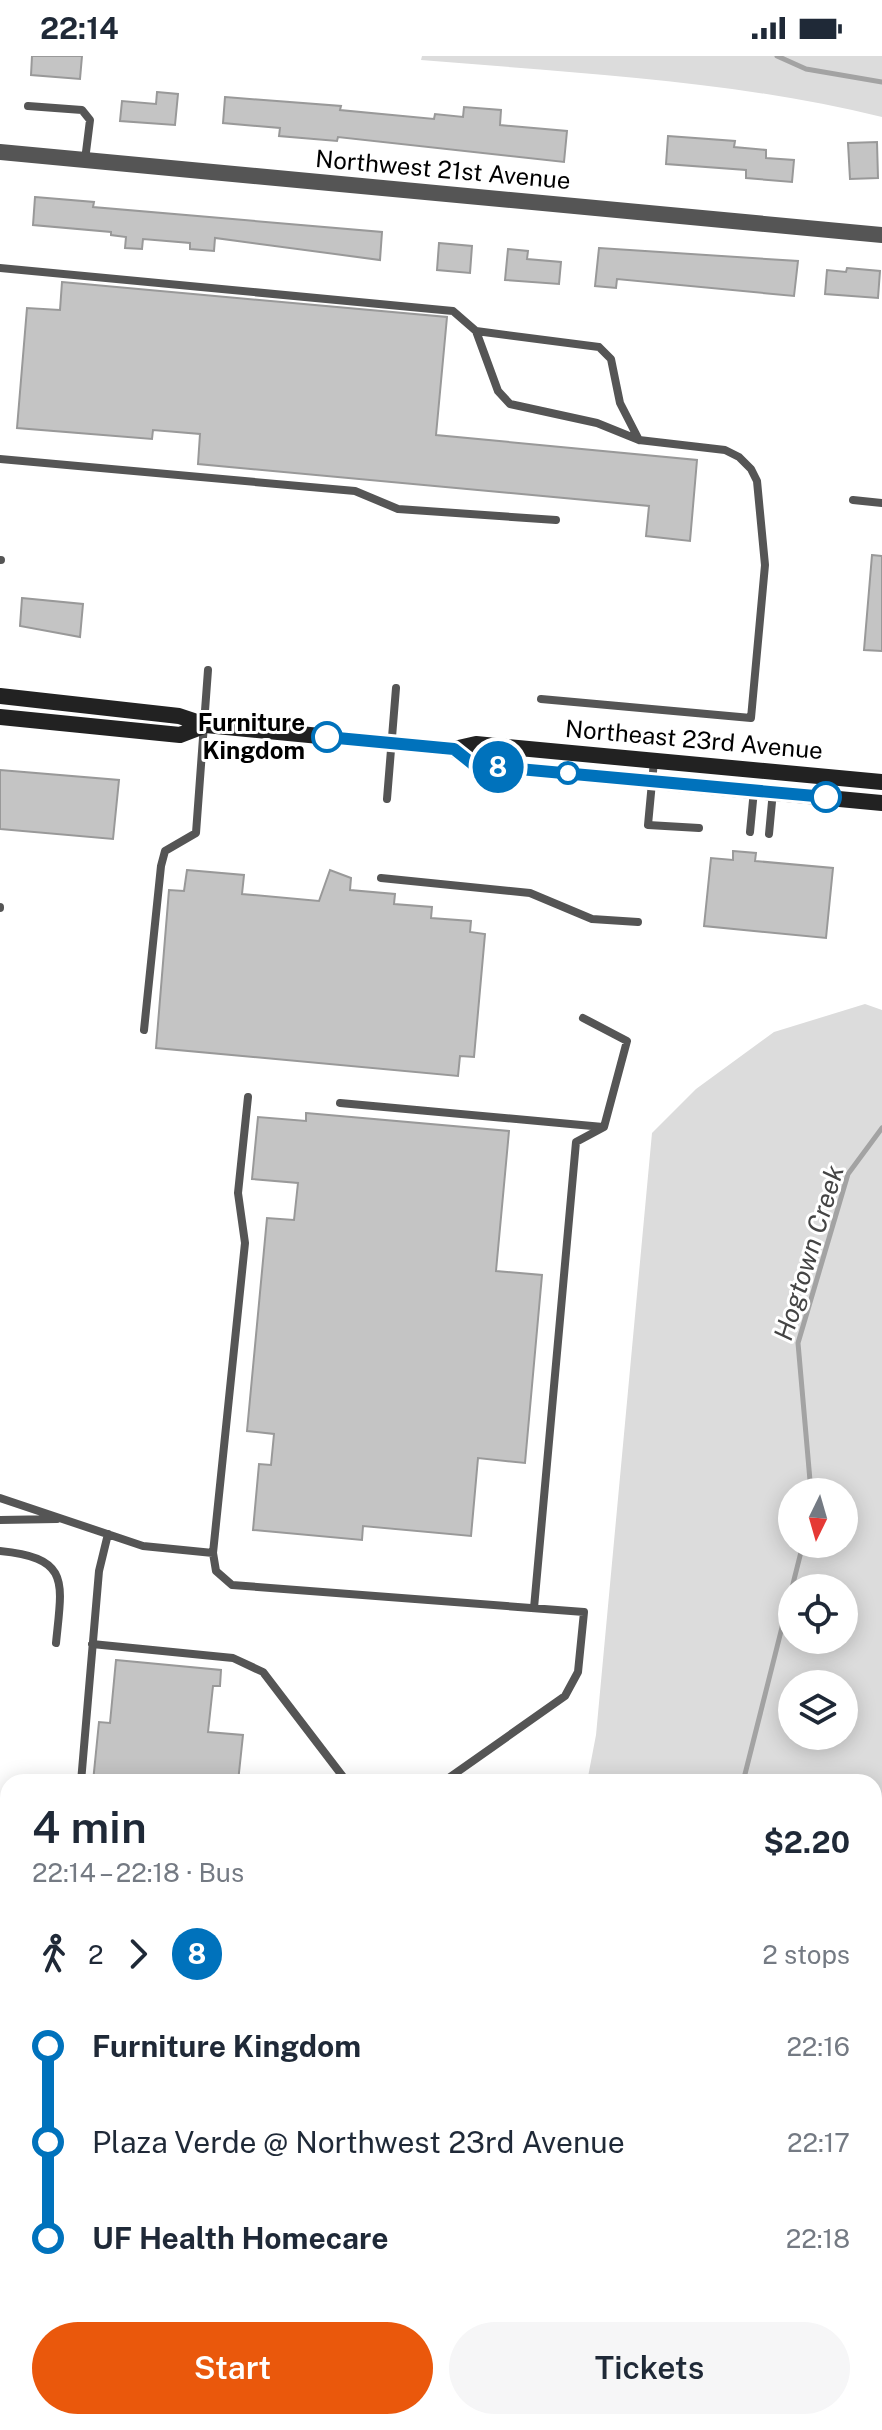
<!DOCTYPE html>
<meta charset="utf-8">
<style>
body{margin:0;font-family:"Public Sans",sans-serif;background:#f6f6f7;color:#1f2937;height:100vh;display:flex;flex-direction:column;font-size:30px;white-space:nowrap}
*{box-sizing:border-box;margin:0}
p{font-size:26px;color:#747a83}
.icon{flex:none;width:44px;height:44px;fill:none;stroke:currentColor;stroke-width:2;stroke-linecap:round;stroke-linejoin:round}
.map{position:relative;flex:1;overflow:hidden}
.panel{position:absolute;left:0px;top:1718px;width:882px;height:656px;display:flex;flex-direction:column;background:#fff;border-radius:24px 24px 0 0;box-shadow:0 4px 20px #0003}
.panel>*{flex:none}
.badge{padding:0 16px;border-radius:26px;font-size:28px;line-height:52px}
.needle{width:52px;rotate:185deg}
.tools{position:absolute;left:778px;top:1422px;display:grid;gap:16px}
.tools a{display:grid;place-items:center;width:80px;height:80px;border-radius:50%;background:#fff;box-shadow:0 4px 20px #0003;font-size:40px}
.map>.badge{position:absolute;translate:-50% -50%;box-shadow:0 0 0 4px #fff}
.legs{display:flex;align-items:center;gap:12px;height:88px;padding:0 32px;font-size:26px}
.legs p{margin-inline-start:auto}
.headline{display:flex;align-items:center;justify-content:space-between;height:136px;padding:0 32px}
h1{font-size:44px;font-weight:600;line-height:60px}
.primary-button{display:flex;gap:16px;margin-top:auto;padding:16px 32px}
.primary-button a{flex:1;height:92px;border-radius:48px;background:#ea580c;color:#fff;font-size:32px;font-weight:600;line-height:92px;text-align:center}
.primary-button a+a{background:#f6f6f7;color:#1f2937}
ul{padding:0 32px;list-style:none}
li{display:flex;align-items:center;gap:28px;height:96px;font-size:30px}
li i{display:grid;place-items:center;width:12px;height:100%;margin:0 10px;background:currentColor}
li i::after{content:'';width:20px;height:20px;margin:-10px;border:6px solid;border-radius:50%;background:#fff}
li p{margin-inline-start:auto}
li:first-child i{background:linear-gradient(#0000 50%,currentColor 0)}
li:last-child i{background:linear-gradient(currentColor 50%,#0000 0)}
.status{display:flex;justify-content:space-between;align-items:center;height:56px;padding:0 40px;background:#fff;direction:ltr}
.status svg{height:22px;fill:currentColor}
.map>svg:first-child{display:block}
.green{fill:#dcdcdc;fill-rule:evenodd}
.water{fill:#a3a3a3}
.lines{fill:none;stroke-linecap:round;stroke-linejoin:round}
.stream{stroke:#a3a3a3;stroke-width:5}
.building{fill:#c4c4c4;stroke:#999;stroke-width:2}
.lane{stroke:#555;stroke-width:8}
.street{stroke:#555;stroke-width:16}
.secondary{stroke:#222;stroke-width:16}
.line-1-casing{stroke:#fff;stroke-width:18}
.line-1{stroke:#0072bc;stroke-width:12}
.stop-1-dot{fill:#fff;stroke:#0072bc;stroke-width:4}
.labels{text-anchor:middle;stroke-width:6;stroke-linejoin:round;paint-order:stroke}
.street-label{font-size:24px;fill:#000;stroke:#fff}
.stop-label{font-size:24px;font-weight:bold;fill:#000;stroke:#fff;text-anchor:end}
.water-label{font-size:26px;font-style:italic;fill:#444;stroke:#fff}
</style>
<div class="status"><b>22:14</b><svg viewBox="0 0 49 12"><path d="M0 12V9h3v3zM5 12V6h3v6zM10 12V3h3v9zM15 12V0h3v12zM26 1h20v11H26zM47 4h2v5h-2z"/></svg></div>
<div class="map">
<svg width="882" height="2374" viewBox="0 0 882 2374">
<rect width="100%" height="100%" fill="#fff"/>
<path class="green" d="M 422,0 L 882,0 L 882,61 C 731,24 576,17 421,4 Z
M 865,948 L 882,954 L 882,2146 L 874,2160 L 874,1726 L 587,1726 L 596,1679 L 652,1077 L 696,1033 L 774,976 ZM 844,1436 L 844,1488 L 792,1488 L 792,1436 ZM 844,1532 L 844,1584 L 792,1584 L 792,1532 ZM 792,1628 L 844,1628 L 844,1680 L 792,1680 Z
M 80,2366 L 593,2366 L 603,2374 L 79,2374 Z
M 676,2366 L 753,2366 L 749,2374 L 685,2374 Z"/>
<path class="water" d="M 882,2195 L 882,2374 L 766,2374 L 772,2366 L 874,2366 L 874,2208 Z"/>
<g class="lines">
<path class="stream" d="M 777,0 L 806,13 L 882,26
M 811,1436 L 798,1287 L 848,1118 L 882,1072
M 743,1726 L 803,1488
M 425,2366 L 429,2374"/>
</g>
<path class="building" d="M 32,0 L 82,0 L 80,23 L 31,19 Z
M 157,36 L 178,38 L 175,69 L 120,65 L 122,45 L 156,48 Z
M 225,41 L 341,50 L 340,54 L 434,63 L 435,58 L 463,61 L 464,51 L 501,54 L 500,69 L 567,75 L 564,106 L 338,81 L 337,85 L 279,80 L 280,72 L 223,67 Z
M 668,80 L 735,85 L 734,91 L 766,94 L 766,102 L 794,104 L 792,126 L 746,122 L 746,114 L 666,108 Z
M 877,86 L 878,122 L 850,123 L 848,87 Z
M 35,141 L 94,146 L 93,151 L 382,176 L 380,204 L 215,182 L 214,195 L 190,193 L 190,187 L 143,183 L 142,193 L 125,192 L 126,181 L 111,179 L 111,176 L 33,169 Z
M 439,187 L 472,190 L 470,217 L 437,214 Z
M 599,192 L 798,205 L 794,240 L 617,223 L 616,232 L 595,230 Z
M 508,193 L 528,195 L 527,203 L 561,206 L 559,228 L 505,224 Z
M 847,212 L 880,215 L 878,242 L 825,238 L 827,214 L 846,216 Z
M 62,226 L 447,261 L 436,379 L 697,404 L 690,485 L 646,480 L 649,450 L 198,408 L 200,378 L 153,374 L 152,383 L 17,372 L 27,252 L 60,254 Z
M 872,499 L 882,500 L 882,595 L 864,594 Z
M 22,542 L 83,548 L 80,581 L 20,570 Z
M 0,714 L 119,724 L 113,783 L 0,773 Z
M 733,795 L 756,797 L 755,805 L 833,812 L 826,882 L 704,870 L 711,802 L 733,804 Z
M 187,814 L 244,819 L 242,838 L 319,845 L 330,814 L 351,822 L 350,834 L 395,838 L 394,848 L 432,851 L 431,862 L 471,865 L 470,876 L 485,878 L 474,1001 L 460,1000 L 458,1020 L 156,992 L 169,834 L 184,835 Z
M 306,1057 L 509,1075 L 496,1215 L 542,1219 L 525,1407 L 478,1402 L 471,1480 L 363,1470 L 362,1484 L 253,1474 L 259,1408 L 271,1409 L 274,1378 L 247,1375 L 267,1162 L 294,1164 L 298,1127 L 252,1123 L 258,1061 L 306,1065 Z
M 116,1604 L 221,1614 L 220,1630 L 213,1630 L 208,1676 L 243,1679 L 238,1726 L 93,1726 L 99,1666 L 110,1667 Z"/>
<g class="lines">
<path class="lane" d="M 28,50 L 82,54 L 90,64 L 85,104
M 0,212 L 453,255 L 476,275 L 498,335 L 510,348 L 597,367 L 639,384 L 725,394 L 739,401 L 751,413 L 757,425 L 765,509 L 751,662 L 541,643
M 476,275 L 599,291 L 611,303 L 620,347 L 639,384
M 0,403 L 355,435 L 398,453 L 556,464
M 853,444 L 882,447
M 0,504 L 1,504
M 654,705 L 648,769 L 699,772
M 387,743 L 396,632
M 750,776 L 754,734
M 769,778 L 773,735
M 381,822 L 530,837 L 592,863 L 638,866
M 0,851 L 0,852
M 144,974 L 161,810 L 165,795 L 196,777 L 208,614
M 340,1047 L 603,1071
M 0,1442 L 143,1490 L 213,1497 L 245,1187 L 238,1137 L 248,1041
M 0,1464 L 57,1463
M 0,1495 C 71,1502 62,1526 56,1587
M 213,1497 L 216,1515 L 232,1529 L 584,1556 L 578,1616 L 565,1640 L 443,1726
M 534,1552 L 576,1086 L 604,1071 L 627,985 L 583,962
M 92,1588 L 233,1602 L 263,1616 L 347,1726
M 81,1726 L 99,1515 L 108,1478
M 0,1777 L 8,1778
M 0,2180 L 8,2191
M 0,2241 L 8,2230"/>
<path class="street" d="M 0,96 L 882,179
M 0,2076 L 8,2075
M 643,2366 L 654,2374
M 57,2374 L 58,2366"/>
<path class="secondary" d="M 0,640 L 179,660 L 206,669
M 0,661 L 180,679 L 206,669 L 454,693 L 476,688 L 882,726
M 454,693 L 474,709 L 882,747"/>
</g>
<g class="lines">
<defs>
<path id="line-1" d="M 327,681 L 454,693 L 474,709 L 826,741"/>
</defs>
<use href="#line-1" class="line-1-casing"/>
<use href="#line-1" class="line-1"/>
</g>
<g class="stop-1-dot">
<circle cx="327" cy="681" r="14"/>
<circle cx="568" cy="717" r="10"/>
<circle cx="826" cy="741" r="14"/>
</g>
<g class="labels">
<g class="street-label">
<text transform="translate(443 114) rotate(5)" y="8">Northwest 21st Avenue</text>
<text transform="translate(694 684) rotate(5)" y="8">Northeast 23rd Avenue</text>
</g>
<g class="stop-label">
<text x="305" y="675">Furniture<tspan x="305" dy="28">Kingdom</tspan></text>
</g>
<g class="water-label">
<text transform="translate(809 1197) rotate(-73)" y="9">Hogtown Creek</text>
</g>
</g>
</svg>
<div class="tools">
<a><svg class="needle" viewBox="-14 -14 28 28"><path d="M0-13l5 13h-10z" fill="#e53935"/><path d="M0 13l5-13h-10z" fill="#747a83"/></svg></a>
<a><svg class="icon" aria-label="locate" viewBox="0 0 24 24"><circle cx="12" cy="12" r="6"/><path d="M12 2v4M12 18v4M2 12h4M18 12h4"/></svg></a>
<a><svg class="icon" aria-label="layers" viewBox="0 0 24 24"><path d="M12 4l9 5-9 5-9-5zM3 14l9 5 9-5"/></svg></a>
</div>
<b class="badge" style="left:498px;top:711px;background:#0072bc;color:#fff">8</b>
<section class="panel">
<div class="headline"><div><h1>4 min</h1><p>22:14 – 22:18 · Bus</p></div><b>$2.20</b></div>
<div class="legs"><svg class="icon" aria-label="walk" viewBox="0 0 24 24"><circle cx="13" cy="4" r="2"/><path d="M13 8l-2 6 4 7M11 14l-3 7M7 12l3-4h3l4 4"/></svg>2<svg class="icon" aria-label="forward" viewBox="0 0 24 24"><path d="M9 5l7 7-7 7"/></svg><b class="badge" style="background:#0072bc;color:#fff">8</b><p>2 stops</p></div>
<ul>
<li><i style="color:#0072bc"></i><b>Furniture Kingdom</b><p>22:16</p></li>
<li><i style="color:#0072bc"></i><span>Plaza Verde @ Northwest 23rd Avenue</span><p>22:17</p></li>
<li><i style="color:#0072bc"></i><b>UF Health Homecare</b><p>22:18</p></li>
</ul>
<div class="primary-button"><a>Start</a><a>Tickets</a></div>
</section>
</div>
